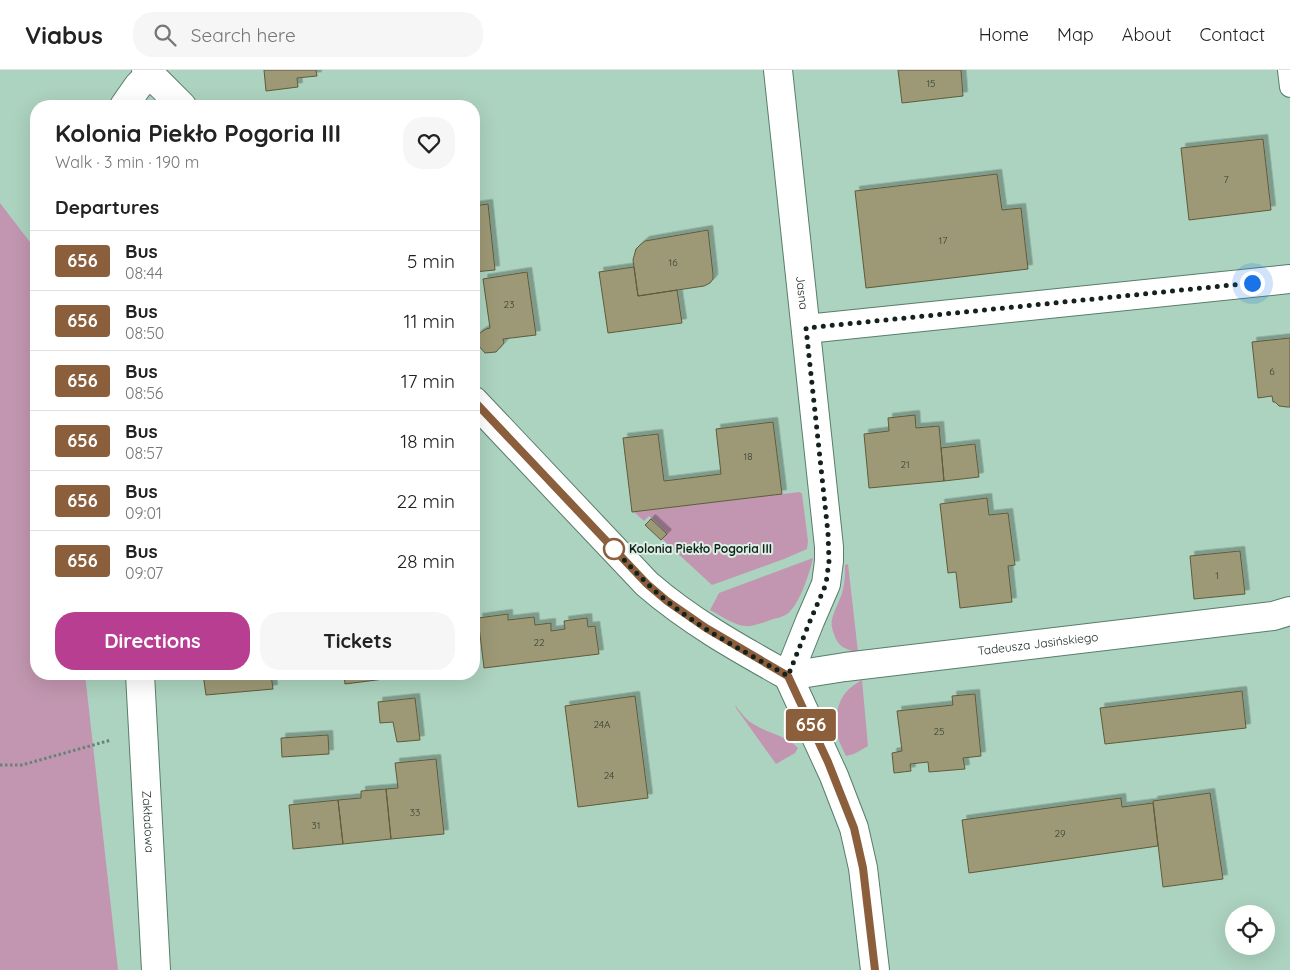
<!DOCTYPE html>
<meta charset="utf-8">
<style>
body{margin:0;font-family:Quicksand,sans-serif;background:#f6f6f6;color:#222;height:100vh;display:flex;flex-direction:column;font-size:19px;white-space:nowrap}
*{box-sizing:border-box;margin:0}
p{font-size:16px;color:#767676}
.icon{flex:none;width:28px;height:28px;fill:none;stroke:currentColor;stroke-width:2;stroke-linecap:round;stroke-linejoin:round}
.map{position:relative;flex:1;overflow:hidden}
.details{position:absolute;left:30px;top:30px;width:450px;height:580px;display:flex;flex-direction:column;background:#fff;border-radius:20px;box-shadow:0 5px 20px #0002}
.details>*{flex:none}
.badge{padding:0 10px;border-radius:4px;font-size:18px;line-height:32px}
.buttons{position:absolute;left:1225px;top:835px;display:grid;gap:10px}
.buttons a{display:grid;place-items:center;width:50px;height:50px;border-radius:50%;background:#fff;box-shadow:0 5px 20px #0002;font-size:25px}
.you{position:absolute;width:25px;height:25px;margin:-12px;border:4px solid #fff;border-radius:50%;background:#1a73e8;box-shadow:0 0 0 8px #1a73e833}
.map>.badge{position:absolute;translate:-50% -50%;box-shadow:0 0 0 2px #fff}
h2{padding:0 25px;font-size:19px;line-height:45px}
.round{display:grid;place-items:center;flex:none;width:52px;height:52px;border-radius:20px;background:#f6f6f6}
.summary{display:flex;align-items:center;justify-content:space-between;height:85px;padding:0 25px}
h1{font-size:24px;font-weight:700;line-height:38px}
.action{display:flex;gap:10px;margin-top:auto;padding:10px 25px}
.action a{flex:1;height:58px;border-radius:20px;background:#b73e91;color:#fff;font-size:20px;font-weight:700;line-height:58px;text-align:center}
.action a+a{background:#f6f6f6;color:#222}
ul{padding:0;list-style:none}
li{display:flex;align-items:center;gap:15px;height:60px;padding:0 25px;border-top:1px solid #e0e0e0}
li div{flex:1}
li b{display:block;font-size:19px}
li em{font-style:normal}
li .badge{min-width:55px;font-weight:700;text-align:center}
header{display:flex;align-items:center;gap:30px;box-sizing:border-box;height:70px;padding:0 25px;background:#fff;border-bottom:1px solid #e0e0e0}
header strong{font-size:24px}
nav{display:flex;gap:28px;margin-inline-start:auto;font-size:18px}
.search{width:350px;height:45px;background:#f6f6f6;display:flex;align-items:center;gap:12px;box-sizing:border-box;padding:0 18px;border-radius:20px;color:#767676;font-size:19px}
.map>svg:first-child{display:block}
.green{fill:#c296b0}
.building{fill:#9d9976;stroke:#5f5b3a;filter:url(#shadow)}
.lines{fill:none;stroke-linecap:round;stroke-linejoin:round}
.lane-casing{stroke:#587d6b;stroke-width:22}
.street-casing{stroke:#587d6b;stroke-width:30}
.path{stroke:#668374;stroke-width:3;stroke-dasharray:2.5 2.5;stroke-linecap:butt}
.lane{stroke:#fff;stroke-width:20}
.street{stroke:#fff;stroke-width:28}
.line-casing{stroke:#fff;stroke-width:11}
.line{stroke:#8b5e3c;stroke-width:8}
.walk{stroke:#13231b;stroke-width:5;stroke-dasharray:0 9}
.stop-dot{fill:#fff;stroke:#8b5e3c;stroke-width:2.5}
.labels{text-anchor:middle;stroke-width:4;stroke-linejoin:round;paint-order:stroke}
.number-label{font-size:10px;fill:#364032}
.street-label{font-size:12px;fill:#13231b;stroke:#dbefe4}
.stop-label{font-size:12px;font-weight:bold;fill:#13231b;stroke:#dbefe4;text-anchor:start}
</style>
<header>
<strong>Viabus</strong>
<div class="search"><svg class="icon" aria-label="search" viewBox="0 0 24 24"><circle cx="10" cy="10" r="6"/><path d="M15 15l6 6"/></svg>Search here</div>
<nav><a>Home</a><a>Map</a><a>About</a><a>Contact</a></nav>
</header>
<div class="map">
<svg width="1290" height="900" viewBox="0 0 1290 900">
<defs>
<filter id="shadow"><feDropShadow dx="4.5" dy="-4.5" stdDeviation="0" flood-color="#0004"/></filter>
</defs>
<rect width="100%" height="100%" fill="#acd3bf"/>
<path class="green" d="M 0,133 L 36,180 L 36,604 L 85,604 L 118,900 L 0,900 Z
M 800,422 L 802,424 L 808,471 L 807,479 L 784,489 L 712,515 L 662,469 L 667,463 L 649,446 L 644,451 L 634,442 Z
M 813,488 C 810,502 799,536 787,544 C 782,548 774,548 768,551 C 761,553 753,557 745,556 C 733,555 720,545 710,540 L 719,523 Z
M 848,494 L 858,582 C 846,580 838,577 834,564 C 832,559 831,554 832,549 C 835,538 841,529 843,519 C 845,511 845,503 845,495 Z
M 862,610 L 868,676 L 854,684 L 846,686 C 843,680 840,674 838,668 C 834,652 836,631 849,619 C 852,616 857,613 862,610 Z
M 735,635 C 740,642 747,651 755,655 C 769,664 787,666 798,678 L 795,683 L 776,694 L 736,638 Z"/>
<path class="building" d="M 264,0 L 316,0 L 317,6 L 297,8 L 298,17 L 266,21 Z
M 898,0 L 961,0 L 963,26 L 902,33 Z
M 1263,69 L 1271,140 L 1189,150 L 1181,78 Z
M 997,104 L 1002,140 L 1021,138 L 1028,199 L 866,218 L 855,121 Z
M 488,134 L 495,200 L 474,202 L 474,136 Z
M 708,160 L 713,204 L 713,209 L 710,213 L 704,216 L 638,226 L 633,190 L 636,179 L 640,175 L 645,171 Z
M 634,197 L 638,226 L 677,220 L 682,253 L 608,263 L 599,202 Z
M 527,202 L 536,265 L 503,269 L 504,273 L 496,282 L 485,283 L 478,275 L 477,265 L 486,259 L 490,258 L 483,209 Z
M 1290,268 L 1290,337 L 1287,337 L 1279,336 L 1275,332 L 1273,332 L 1272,326 L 1258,328 L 1252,272 Z
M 915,345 L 916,358 L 939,356 L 944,411 L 869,418 L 864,364 L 889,361 L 888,348 Z
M 773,352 L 782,424 L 632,442 L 623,368 L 658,364 L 664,411 L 721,404 L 716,359 Z
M 975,374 L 979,407 L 944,411 L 941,378 Z
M 987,428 L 989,445 L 1008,443 L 1015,495 L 1008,496 L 1012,532 L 960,538 L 956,502 L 948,503 L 940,434 Z
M 651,449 L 667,464 L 661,470 L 645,455 Z
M 1240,481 L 1245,524 L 1194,529 L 1190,486 Z
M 508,544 L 508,550 L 534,547 L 535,555 L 551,553 L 551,561 L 565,559 L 564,551 L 587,548 L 588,557 L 595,556 L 599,584 L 484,598 L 478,548 Z
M 203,604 L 271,604 L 273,619 L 206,625 Z
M 344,604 L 391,604 L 392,608 L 345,614 Z
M 1242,621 L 1246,658 L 1105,674 L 1100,638 Z
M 975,624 L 981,686 L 963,688 L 965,699 L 929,702 L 928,692 L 910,694 L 911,701 L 894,703 L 892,683 L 902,681 L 897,641 L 953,635 L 952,626 Z
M 635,626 L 648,728 L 578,737 L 565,636 Z
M 415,628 L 420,670 L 397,672 L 393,652 L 380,653 L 378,632 Z
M 328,665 L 329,684 L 282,687 L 281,668 Z
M 436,689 L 444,764 L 391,769 L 386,719 L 398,718 L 395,693 Z
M 386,719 L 391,769 L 343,774 L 338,730 L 361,728 L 361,721 Z
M 1210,723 L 1223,809 L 1163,817 L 1153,731 Z
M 1121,728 L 1122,737 L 1153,733 L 1158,776 L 969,803 L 962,750 Z
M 338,730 L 343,774 L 293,779 L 289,735 Z"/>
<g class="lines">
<defs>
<path id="lane" d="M 1288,0 L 1290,17"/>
<g id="street">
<path d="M 146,0 L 182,36"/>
<path id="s1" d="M 778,0 L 829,477 L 829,491 L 826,514 L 810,551 L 788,606 L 834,706 L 854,758 L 863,798 L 875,900"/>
<path d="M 124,36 L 138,16 L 150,4"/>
<path d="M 806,259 L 1290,209"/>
<path d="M 474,331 L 647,514 C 691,552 738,578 788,606"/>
<path id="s2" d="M 140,604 L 156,900"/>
<path id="s3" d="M 788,606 L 845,597 L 1273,546 L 1290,541"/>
</g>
</defs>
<use href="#lane" class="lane-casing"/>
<use href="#street" class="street-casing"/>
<path class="path" d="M 0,695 L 22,695 L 111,670"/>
<use href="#lane" class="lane"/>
<use href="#street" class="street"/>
</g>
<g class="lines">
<defs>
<path id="line" d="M 474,331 L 647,514 L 667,531 L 706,558 L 788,606 L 828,692 L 854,758 L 863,798 L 875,900"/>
</defs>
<use href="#line" class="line-casing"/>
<use href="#line" class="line"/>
<path class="walk" d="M 614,479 L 613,478 C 631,497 648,516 668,532 C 704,561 747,583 788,606 L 810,551 L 826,514 L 829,491 L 828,463 L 806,258 L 1252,213"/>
</g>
<circle class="stop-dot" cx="614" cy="479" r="10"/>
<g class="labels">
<g class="number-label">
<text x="931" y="17">15</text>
<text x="1226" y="113">7</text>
<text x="943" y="174">17</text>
<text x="673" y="196">16</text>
<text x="509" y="238">23</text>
<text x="1272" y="305">6</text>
<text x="748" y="390">18</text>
<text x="905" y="398">21</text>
<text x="1217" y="509">1</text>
<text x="539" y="576">22</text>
<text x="602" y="658">24A</text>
<text x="939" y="665">25</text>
<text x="609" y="709">24</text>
<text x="415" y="746">33</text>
<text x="316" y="759">31</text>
<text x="1060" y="767">29</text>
</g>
<g class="street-label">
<text dy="4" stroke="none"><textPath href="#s1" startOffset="224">Jasna</textPath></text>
<text dy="4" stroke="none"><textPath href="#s3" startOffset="252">Tadeusza Jasińskiego</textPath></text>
<text dy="4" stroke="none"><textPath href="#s2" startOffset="148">Zakładowa</textPath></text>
</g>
<g class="stop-label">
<text x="629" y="483">Kolonia Piekło Pogoria III</text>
</g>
</g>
</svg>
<div class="buttons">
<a><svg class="icon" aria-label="locate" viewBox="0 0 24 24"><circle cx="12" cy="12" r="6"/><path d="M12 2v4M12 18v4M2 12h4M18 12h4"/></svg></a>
</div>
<div class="you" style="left:1252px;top:213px"></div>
<b class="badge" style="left:811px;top:655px;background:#8b5e3c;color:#fff">656</b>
<section class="details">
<div class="summary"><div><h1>Kolonia Piekło Pogoria III</h1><p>Walk · 3 min · 190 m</p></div><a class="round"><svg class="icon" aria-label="heart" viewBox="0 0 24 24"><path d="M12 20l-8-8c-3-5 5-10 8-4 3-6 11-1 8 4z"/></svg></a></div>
<h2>Departures</h2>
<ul>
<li><span class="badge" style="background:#8b5e3c;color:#fff">656</span><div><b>Bus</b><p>08:44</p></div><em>5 min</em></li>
<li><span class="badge" style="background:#8b5e3c;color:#fff">656</span><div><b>Bus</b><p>08:50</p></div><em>11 min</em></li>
<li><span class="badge" style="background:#8b5e3c;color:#fff">656</span><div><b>Bus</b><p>08:56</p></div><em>17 min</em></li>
<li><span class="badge" style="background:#8b5e3c;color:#fff">656</span><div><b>Bus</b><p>08:57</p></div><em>18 min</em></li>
<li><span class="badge" style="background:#8b5e3c;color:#fff">656</span><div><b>Bus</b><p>09:01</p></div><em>22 min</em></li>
<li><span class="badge" style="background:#8b5e3c;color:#fff">656</span><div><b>Bus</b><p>09:07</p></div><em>28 min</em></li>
</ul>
<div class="action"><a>Directions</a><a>Tickets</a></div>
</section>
</div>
